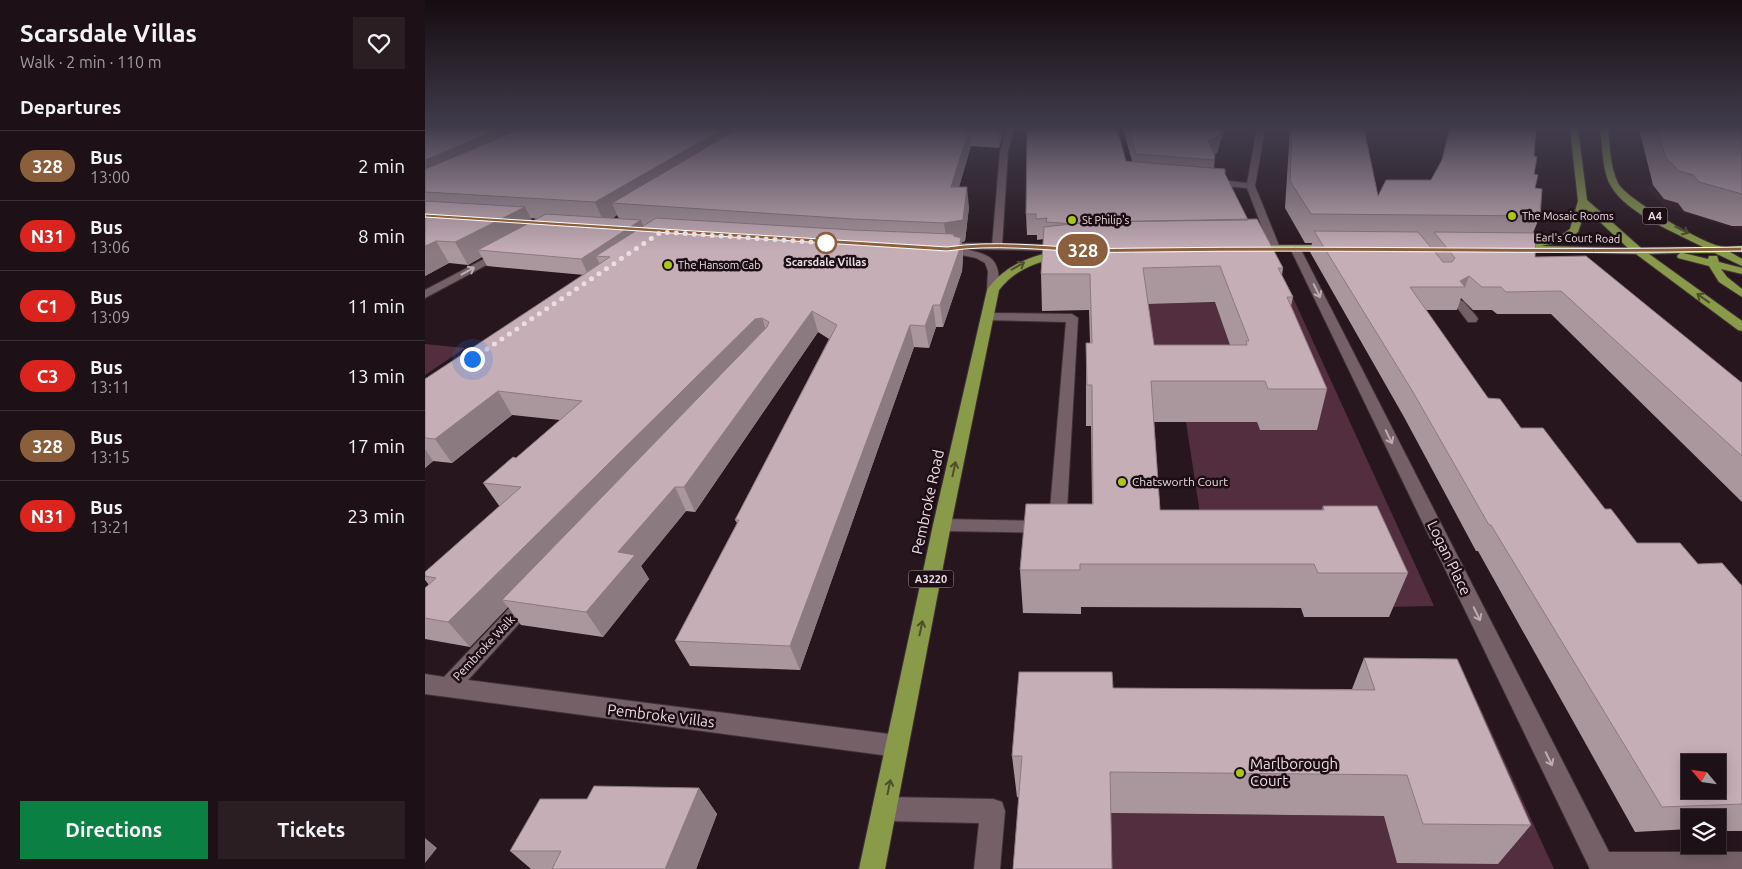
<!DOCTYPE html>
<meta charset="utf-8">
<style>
body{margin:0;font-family:Ubuntu,sans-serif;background:#2a1e23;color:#f1f3f6;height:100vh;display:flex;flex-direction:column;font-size:19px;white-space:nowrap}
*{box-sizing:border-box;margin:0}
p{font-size:16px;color:#a09da1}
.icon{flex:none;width:28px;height:28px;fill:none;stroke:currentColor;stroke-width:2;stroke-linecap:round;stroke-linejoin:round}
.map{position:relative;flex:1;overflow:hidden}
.drawer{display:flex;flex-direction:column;background:#1d1016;width:425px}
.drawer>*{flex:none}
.badge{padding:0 10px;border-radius:16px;font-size:18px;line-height:32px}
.needle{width:32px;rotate:299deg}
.fabs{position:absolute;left:1256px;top:754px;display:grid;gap:10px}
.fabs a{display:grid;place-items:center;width:45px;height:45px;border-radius:0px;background:#1d1016;box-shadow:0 2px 12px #0003,0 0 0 1px #3b3035;font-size:25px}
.you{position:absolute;width:25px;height:25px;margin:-12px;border:4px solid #fff;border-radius:50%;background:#1a73e8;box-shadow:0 0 0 8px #1a73e833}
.map>.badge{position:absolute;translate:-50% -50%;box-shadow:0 0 0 2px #fff}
h2{padding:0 20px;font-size:19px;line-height:45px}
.round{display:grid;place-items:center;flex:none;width:52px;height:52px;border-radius:0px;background:#2a1e23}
.summary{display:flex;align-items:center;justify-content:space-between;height:85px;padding:0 20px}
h1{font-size:24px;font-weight:700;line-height:38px}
.action{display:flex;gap:10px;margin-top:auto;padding:10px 20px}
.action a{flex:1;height:58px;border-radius:0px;background:#0b8043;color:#fff;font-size:20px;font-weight:700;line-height:58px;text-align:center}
.action a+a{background:#2a1e23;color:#f1f3f6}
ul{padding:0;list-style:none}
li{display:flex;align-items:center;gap:15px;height:70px;padding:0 20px;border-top:1px solid #3b3035}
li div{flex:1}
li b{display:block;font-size:19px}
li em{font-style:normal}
li .badge{min-width:55px;font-weight:700;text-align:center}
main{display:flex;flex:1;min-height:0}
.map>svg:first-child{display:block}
.built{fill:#331b25}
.green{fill:#522e3e}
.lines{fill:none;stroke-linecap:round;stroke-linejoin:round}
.lane-casing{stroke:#3f3338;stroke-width:2}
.street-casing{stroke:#3f3338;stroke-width:2}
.secondary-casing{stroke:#3f3338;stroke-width:2}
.highway-casing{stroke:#3f3338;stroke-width:2}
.lane{fill:#766068;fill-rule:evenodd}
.street{fill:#766068;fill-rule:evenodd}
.secondary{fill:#766068;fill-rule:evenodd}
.highway{fill:#899b49;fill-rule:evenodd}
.wall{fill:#aa969d;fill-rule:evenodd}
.shaded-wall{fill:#8b7a80}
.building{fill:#c6aeb7;stroke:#8b7a80;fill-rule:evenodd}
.oneway{stroke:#4e4d2c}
.oneway2{stroke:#bcacb2}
.line{fill:#8b5e3c;stroke:#fff}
.walk{stroke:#ebdee3;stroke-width:5;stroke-dasharray:0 9}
.poi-dot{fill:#aac717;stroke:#1d0d14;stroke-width:2}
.stop-dot{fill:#fff;stroke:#8b5e3c;stroke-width:2.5}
.labels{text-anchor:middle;stroke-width:5;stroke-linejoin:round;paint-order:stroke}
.far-poi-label{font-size:11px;fill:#ebdee3;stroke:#1d0d14;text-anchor:start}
.shield{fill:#1d0d14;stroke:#ad9fa5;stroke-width:1}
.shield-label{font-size:11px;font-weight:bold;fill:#ebdee3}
.far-street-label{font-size:11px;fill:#ebdee3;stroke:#1d0d14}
.far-stop-label{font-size:11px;font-weight:bold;fill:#ebdee3;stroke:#1d0d14}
.poi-label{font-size:12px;fill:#ebdee3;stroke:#1d0d14;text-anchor:start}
.street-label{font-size:12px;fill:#ebdee3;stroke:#1d0d14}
.near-street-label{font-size:15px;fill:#ebdee3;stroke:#1d0d14}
.near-poi-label{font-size:15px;fill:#ebdee3;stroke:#1d0d14;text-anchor:start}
</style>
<main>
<section class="drawer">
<div class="summary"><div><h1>Scarsdale Villas</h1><p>Walk · 2 min · 110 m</p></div><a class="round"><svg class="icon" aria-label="heart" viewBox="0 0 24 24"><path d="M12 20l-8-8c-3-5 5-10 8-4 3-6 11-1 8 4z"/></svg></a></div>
<h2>Departures</h2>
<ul>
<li><span class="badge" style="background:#8b5e3c;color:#fff">328</span><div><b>Bus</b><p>13:00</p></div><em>2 min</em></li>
<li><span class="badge" style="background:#dc241f;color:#fff">N31</span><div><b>Bus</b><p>13:06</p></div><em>8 min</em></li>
<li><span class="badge" style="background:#dc241f;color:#fff">C1</span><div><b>Bus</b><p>13:09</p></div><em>11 min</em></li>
<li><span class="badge" style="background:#dc241f;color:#fff">C3</span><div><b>Bus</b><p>13:11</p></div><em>13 min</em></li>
<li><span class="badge" style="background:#8b5e3c;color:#fff">328</span><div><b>Bus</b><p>13:15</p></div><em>17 min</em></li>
<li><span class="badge" style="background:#dc241f;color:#fff">N31</span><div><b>Bus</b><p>13:21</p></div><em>23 min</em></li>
</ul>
<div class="action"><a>Directions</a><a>Tickets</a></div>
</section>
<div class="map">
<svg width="1317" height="869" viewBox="0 0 1317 869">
<rect width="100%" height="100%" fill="#27161d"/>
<path class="built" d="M 1220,185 L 1317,196 L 1317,231 L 1240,207 Z"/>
<path class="green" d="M 856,275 L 870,302 L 1009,606 L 960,607 L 781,553 L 761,422 L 832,422 L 835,430 L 891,430 L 726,384 L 710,304 L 804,302 Z
M 0,344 L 40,348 L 0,375 Z
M 992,659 L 1033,659 L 1129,869 L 684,869 L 683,813 L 959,816 Z"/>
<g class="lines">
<defs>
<path id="lane" d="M 1035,300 L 1039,302 L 1051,316 L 1053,319 L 1051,322 L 1043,322 L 1031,306 L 1029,304 Z
M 562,313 L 647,314 L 653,318 L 641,527 L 638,531 L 632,533 L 517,531 L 511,529 L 508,525 L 511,521 L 517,519 L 624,521 L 641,322 L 558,320 L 556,317 Z
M 459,797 L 568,799 L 577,802 L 580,811 L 575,869 L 549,869 L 554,823 L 459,821 L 450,818 L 447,809 L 450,800 Z"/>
<path id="street" d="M 581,129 L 589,129 L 583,151 L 577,246 L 572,249 L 567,246 L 575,151 Z
M 832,129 L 840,129 L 830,186 L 855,248 L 850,251 L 845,248 L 822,188 L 786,185 L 782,182 L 786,179 L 822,183 Z
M 870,245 L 875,248 L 1184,852 L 1317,852 L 1317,869 L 1165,869 L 865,248 Z
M 78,249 L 83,252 L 82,254 L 0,298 L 0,290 Z
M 103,593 L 110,596 L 113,601 L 110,606 L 43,680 L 472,735 L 480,738 L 483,746 L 480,754 L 472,757 L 0,694 L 0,674 L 19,677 L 96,596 Z"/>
<path id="secondary" d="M 542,243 L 637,245 L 642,248 L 637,251 L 539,249 C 568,255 575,259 574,290 L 568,293 L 562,290 L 563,271 L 560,263 L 551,258 L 532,254 L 532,250 L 518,252 L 513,249 L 518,246 Z"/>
<path id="highway" d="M 1145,129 L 1153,129 L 1162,200 L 1216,248 L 1278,247 C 1251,233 1201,213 1186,186 C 1177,171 1178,147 1175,129 L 1183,129 C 1185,146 1185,167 1193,183 C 1200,198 1277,243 1294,246 C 1301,248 1310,246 1317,246 L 1317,252 L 1305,252 L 1317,259 L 1317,266 L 1290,253 L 1258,253 L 1283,259 L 1284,256 L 1292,256 L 1294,262 L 1317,268 L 1317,274 L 1296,269 L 1302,277 L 1317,289 L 1317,297 L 1294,282 L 1284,266 L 1253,258 L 1252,256 L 1255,253 L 1224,254 L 1317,321 L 1317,331 L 1313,330 L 1211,254 L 1087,251 L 1086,249 L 1087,247 L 1110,246 L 1108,244 L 1109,242 L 1135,236 L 1145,229 L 1153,201 ZM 1161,209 L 1203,248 L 1116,246 L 1142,240 L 1153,232 Z
M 828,245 L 905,245 L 910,248 L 905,251 L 824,250 L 823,248 L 824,246 Z
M 638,250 L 642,251 L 643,253 L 642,255 C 614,262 592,267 574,290 L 526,525 L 460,869 L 434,869 L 508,525 L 562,290 C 581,264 607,255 638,250 Z"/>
</defs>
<use href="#lane" class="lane-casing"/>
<use href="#street" class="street-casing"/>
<use href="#secondary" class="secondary-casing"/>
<use href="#highway" class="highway-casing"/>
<use href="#lane" class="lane"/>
<use href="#street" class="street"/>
<use href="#secondary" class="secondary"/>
<use href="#highway" class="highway"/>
</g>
<path class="wall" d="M 0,129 L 579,129 L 574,148 L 546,146 L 534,187 L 544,207 L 540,241 L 537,242 L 538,257 L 537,271 L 518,327 L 511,327 L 504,348 L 489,347 L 375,670 L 265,666 L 250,641 L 312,523 L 310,520 L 404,339 L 393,332 L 270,512 L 261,511 L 216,566 L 224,579 L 178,637 L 96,625 L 83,607 L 45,647 L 0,639 L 0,588 L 4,585 L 0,580 L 0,572 L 75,507 L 58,483 L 91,458 L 135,420 L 87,415 L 27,463 L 8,461 L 0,468 L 0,379 L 159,275 L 62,266 L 57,257 L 43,265 L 24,263 L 0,276 ZM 192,215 L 194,219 L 187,219 ZM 106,218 L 113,219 L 107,222 Z
M 698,129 L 799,129 L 792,153 L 789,154 L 790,156 L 789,168 L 800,174 L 823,220 L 858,268 L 857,275 L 868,297 L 866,306 L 902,389 L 892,430 L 835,430 L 832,422 L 729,422 L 735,510 L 897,510 L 898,506 L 983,573 L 964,617 L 879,617 L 876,608 L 656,607 L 656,614 L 598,613 L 595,570 L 667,504 L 666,426 L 661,426 L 661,343 L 665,343 L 664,310 L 617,311 L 616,274 L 619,239 L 612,240 L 612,235 L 602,235 L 601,214 L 701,161 L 707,161 ZM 790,302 L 805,345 L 729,345 L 723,304 Z
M 865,129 L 939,129 L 953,196 L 1006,180 L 1016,162 L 1024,129 L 1111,129 L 1109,156 L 1110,188 L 1115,216 L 1108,233 L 1110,257 L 1317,383 L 1317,502 L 1126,314 L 1072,314 L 1067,310 L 1048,310 L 1036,298 L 1032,310 L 1001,310 L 1063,398 L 1096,428 L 1180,509 L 1212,543 L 1273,564 L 1317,586 L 1317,831 L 1295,831 L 1292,828 L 1292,818 L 1265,818 L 1265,829 L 1210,832 L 1053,551 L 1051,551 L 979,417 L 885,252 L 887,243 L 880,243 L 860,208 Z
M 1214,129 L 1317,129 L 1317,226 L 1307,226 L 1259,211 L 1253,203 L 1239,199 L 1228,185 Z
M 939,658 L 1106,825 L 1073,864 L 972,863 L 959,816 L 686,813 L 592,797 L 587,756 L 688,688 L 927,689 Z
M 274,788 L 292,814 L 271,869 L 106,869 L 85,851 L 162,799 Z"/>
<path class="shaded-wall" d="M 75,129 L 124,129 L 0,184 L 0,160 Z
M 298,129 L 332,129 L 187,203 L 192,215 L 179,223 L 170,202 Z
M 544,129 L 546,146 L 528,207 L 526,187 Z
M 573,129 L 579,129 L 574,148 Z
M 796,129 L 799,129 L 792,153 L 781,159 L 783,141 Z
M 542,187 L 544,207 L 540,241 L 537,242 L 538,257 L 537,271 L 518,327 L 515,305 L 522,244 L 519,223 Z
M 100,207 L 111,228 L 53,250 L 57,257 L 43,265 L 30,242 Z
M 216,220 L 222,236 L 185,257 L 171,256 L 176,267 L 163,275 L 156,259 Z
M 11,241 L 24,263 L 0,276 L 0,246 Z
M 1044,276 L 1036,298 L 1040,287 L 1035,281 Z
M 508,305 L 511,327 L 504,348 L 500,326 Z
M 387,311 L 393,332 L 270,512 L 259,487 Z
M 337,318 L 344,339 L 77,600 L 83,607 L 45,647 L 23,622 L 330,319 Z
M 485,325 L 489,347 L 375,670 L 365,646 Z
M 73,391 L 87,415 L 27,463 L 10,439 Z
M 0,449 L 8,461 L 0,468 Z
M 250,487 L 261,511 L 216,566 L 224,579 L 178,637 L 161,612 L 193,552 Z
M 274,788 L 292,814 L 271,869 L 240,869 Z
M 0,838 L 12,848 L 0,863 Z"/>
<path class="building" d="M 0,129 L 75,129 L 0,160 Z
M 96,129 L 298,129 L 170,202 L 0,192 L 0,169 Z
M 313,129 L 544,129 L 526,187 L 542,187 L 538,220 L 519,223 L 428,219 L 187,203 Z
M 602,129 L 692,129 L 701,161 L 800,169 L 800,174 L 823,220 L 664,222 L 649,224 L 621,222 L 622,218 L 611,219 L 611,214 L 601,214 Z
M 704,129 L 796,129 L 794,135 L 783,141 L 790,156 L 789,160 L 711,154 Z
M 867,129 L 939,129 L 953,196 L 961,180 L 1006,180 L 1018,158 L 1025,129 L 1111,129 L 1109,156 L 1112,157 L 1109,174 L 1113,175 L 1110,188 L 1117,189 L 1115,216 L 886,214 L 865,181 Z
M 1232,129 L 1317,129 L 1317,139 L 1316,143 L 1317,144 L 1317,194 L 1274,182 L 1268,175 L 1254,171 L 1241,158 Z
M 0,201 L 100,207 L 30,242 L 11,241 L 0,246 Z
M 121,214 L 216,220 L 156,259 L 53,250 Z
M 231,218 L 428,230 L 528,234 L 529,236 L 536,238 L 534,251 L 515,305 L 508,305 L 500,326 L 485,325 L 365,646 L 250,641 L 314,520 L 310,520 L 412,325 L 387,311 L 259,487 L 250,487 L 193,552 L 210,555 L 161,612 L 77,600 L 342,327 L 344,322 L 337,318 L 330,319 L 23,622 L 0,618 L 0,588 L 11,578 L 0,576 L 0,572 L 96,487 L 58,483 L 88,457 L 91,458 L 157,401 L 73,391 L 10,439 L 0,438 L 0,379 L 185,257 L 171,256 Z
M 832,219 L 858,268 L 853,268 L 868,297 L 862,297 L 902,389 L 843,389 L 840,381 L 726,381 L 735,510 L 899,510 L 898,506 L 952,506 L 983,573 L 893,573 L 889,564 L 655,564 L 655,570 L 595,570 L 601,504 L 668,504 L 667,385 L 662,385 L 661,343 L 667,343 L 665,274 L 616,274 L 619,227 L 664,222 ZM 795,266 L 824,341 L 821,341 L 822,345 L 729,345 L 718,268 Z
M 889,231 L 993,232 L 1018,262 L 1027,262 L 1030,258 L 1009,232 L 1111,233 L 1110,257 L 1161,256 L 1317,383 L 1317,456 L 1136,291 L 1081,292 L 1076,287 L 1057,287 L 1044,276 L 1035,281 L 1040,287 L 985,287 L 1063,398 L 1075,399 L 1096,428 L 1118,428 L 1180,509 L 1186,509 L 1212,543 L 1255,543 L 1273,564 L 1297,563 L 1317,586 L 1317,804 L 1237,807 L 1066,525 L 1064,525 L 988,392 ZM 1265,762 L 1292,762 L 1292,790 L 1265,790 Z
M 939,658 L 1032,659 L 1106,825 L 998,824 L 982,775 L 685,772 L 687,869 L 588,869 L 597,756 L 587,756 L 594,672 L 687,672 L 688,688 L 950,690 Z
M 169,786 L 274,788 L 240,869 L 127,869 L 136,851 L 85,851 L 115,799 L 162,799 Z"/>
<defs><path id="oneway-shaft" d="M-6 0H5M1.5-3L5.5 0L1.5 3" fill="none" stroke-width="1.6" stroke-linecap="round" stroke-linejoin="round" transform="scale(1.25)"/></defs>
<g class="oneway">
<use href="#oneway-shaft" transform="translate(1257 230) rotate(27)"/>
<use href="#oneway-shaft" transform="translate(593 266) rotate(-30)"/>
<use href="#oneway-shaft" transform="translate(1278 298) rotate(-144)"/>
<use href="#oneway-shaft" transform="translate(529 469) rotate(-78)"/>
<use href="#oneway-shaft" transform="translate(496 628) rotate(-78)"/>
<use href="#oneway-shaft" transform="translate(464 787) rotate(-78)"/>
</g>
<g class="oneway2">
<use href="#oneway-shaft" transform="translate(43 271) rotate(-29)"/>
<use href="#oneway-shaft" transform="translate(892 291) rotate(64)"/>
<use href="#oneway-shaft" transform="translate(964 437) rotate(64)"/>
<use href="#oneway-shaft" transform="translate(1052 614) rotate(64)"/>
<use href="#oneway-shaft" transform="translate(1124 759) rotate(64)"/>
</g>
<linearGradient id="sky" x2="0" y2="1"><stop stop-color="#150c10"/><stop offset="0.51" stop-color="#413c4c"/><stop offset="1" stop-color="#413c4c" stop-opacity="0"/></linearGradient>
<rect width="1317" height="251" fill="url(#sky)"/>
<path class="line" d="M 0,214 L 522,247 C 569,240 615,246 662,248 C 681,249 702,248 722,248 C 920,245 1119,251 1317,247 L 1317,251 C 1119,255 920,249 722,252 C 702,252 681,253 662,252 C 615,250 569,244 522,251 L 0,217 Z"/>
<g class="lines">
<path class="walk" d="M 47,359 L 236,232 L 401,243"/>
</g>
<g class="poi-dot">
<circle cx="1087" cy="216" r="5"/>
<circle cx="647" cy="220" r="5"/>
<circle cx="243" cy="265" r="5"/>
<circle cx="697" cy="482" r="5"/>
<circle cx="815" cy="773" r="5"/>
</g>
<circle class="stop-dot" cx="401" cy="243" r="10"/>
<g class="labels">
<g class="far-poi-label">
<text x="1097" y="220">The Mosaic Rooms</text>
<text x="657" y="224">St Philip's</text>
<text x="253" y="269">The Hansom Cab</text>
</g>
<g class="shield">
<rect x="1217.5" y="207.5" width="25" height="17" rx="4"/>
<rect x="483.5" y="570.5" width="45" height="17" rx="4"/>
</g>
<g class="shield-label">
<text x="1230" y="220">A4</text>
<text x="506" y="583">A3220</text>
</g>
<g class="far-street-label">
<text transform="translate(1153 238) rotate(1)" y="4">Earl's Court Road</text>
</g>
<g class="far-stop-label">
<text x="401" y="266">Scarsdale Villas</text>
</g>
<g class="poi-label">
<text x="707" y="486">Chatsworth Court</text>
</g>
<g class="street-label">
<text transform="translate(59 648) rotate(-47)" y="4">Pembroke Walk</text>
</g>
<g class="near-street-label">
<text transform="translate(503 502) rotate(-78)" y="5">Pembroke Road</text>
<text transform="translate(1024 558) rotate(64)" y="5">Logan Place</text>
<text transform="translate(236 716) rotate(7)" y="5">Pembroke Villas</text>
</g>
<g class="near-poi-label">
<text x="825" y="769">Marlborough<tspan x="825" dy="17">Court</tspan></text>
</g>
</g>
</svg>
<div class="fabs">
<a><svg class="needle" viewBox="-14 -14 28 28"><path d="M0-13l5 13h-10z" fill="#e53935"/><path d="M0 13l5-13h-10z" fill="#a09da1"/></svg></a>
<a><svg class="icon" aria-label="layers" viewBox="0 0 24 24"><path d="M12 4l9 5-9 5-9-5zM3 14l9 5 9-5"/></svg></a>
</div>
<div class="you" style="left:47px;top:359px"></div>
<b class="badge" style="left:658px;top:250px;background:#8b5e3c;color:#fff">328</b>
</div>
</main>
